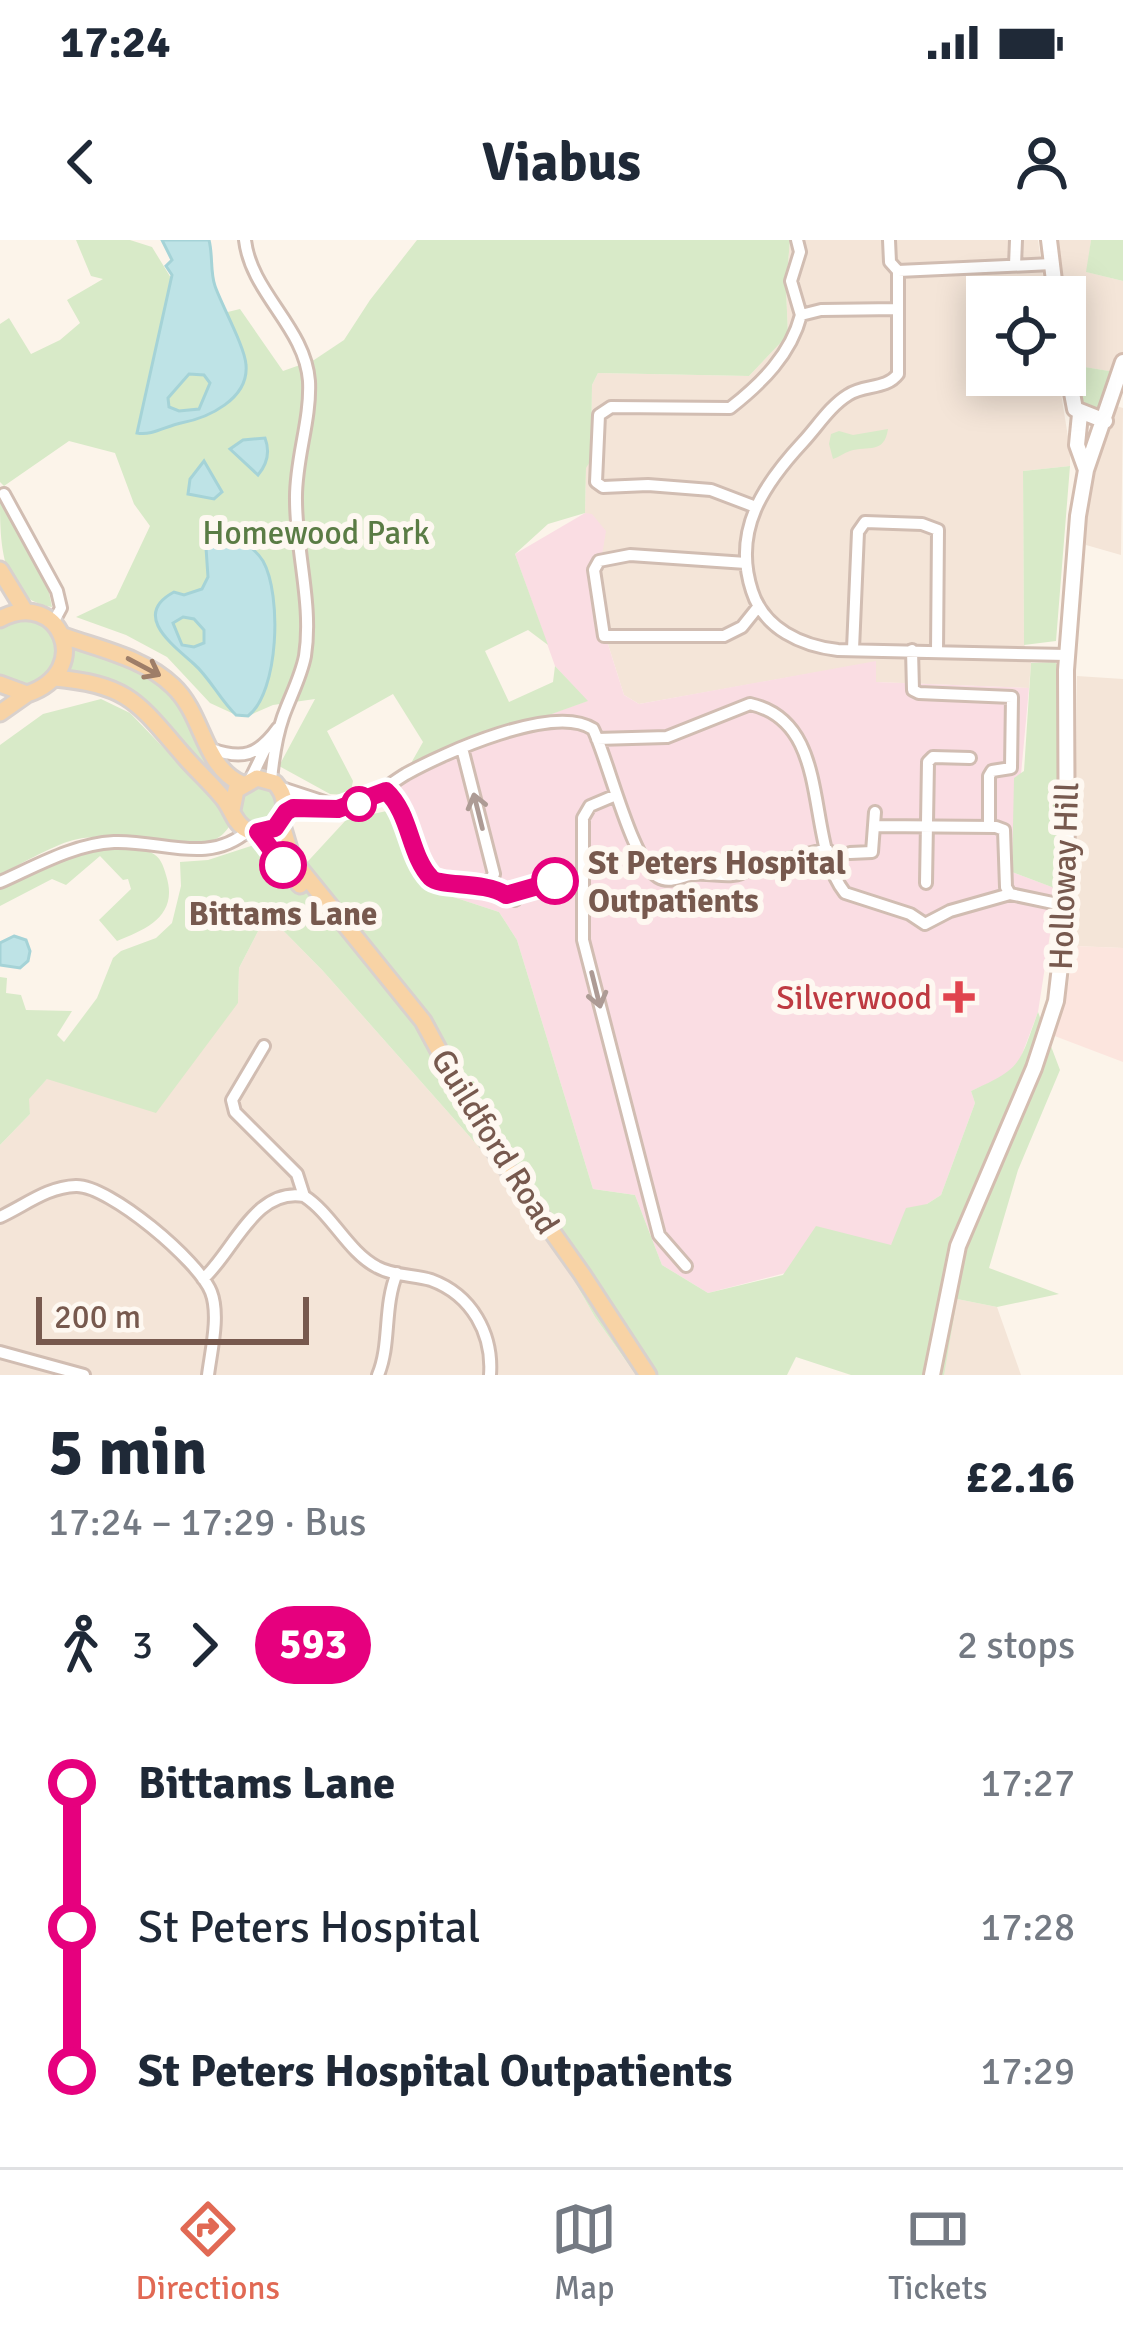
<!DOCTYPE html>
<meta charset="utf-8">
<style>
body{margin:0;font-family:Signika,sans-serif;background:#f2f2f3;color:#1f2937;height:100vh;display:flex;flex-direction:column;font-size:45px;white-space:nowrap}
*{box-sizing:border-box;margin:0}
p{font-size:39px;color:#747a83}
.icon{flex:none;width:66px;height:66px;fill:none;stroke:currentColor;stroke-width:2;stroke-linecap:round;stroke-linejoin:round}
.map{position:relative;height:1135px;overflow:hidden}
.sheet{display:flex;flex-direction:column;background:#fff;flex:1}
.sheet>*{flex:none}
.badge{padding:0 24px;border-radius:39px;font-size:42px;line-height:78px}
.buttons{position:absolute;left:966px;top:36px;display:grid;gap:24px}
.buttons a{display:grid;place-items:center;width:120px;height:120px;border-radius:0px;background:#fff;box-shadow:0 6px 30px #0003;font-size:60px}
.scale{position:absolute;left:36px;bottom:30px;width:273px;box-sizing:border-box;padding-left:12px;border:6px solid #77594e;border-top:0;font-size:33px;line-height:42px;white-space:nowrap;color:#77594e;-webkit-text-stroke:9px #fef8f1;paint-order:stroke}
.map>.badge{position:absolute;translate:-50% -50%;box-shadow:0 0 0 6px #fff}
.legs{display:flex;align-items:center;gap:18px;height:132px;padding:0 48px;font-size:39px}
.legs p{margin-inline-start:auto}
.headline{display:flex;align-items:center;justify-content:space-between;height:204px;padding:0 48px}
h1{font-size:66px;font-weight:700;line-height:90px}
ul{padding:0 48px;list-style:none}
li{display:flex;align-items:center;gap:42px;height:144px;font-size:45px}
li i{display:grid;place-items:center;width:18px;height:100%;margin:0 15px;background:currentColor}
li i::after{content:'';width:30px;height:30px;margin:-15px;border:9px solid;border-radius:50%;background:#fff}
li p{margin-inline-start:auto}
li:first-child i{background:linear-gradient(#0000 50%,currentColor 0)}
li:last-child i{background:linear-gradient(currentColor 50%,#0000 0)}
.status{display:flex;justify-content:space-between;align-items:center;height:84px;padding:0 60px;background:#fff;direction:ltr}
.status svg{height:33px;fill:currentColor}
header{display:flex;justify-content:space-between;align-items:center;height:156px;padding:0 48px;background:#fff;font-size:54px;font-weight:700}
.tab-bar{display:flex;justify-content:space-around;align-items:center;height:168px;border-top:3px solid #e0e1e3;background:#fff;font-size:33px;color:#747a83}
.tab-bar a{display:grid;justify-items:center;gap:6px}
.tab-bar .active{color:#e16954}
.map>svg:first-child{display:block}
.residential{fill:#f4e5d8}
.commercial{fill:#fce5de}
.medical{fill:#fadde3}
.green{fill:#d8eac8}
.water{fill:#bee3e6;stroke:#a5d3d7;stroke-width:3;fill-rule:evenodd}
.lines{fill:none;stroke-linecap:round;stroke-linejoin:round}
.street-casing{stroke:#d1bdb2;stroke-width:16}
.secondary-casing{stroke:#d4bdb0;stroke-width:20}
.primary-casing{stroke:#d9d1cd;stroke-width:21}
.street{stroke:#fff;stroke-width:10}
.secondary{stroke:#fff;stroke-width:14}
.primary{stroke:#f8d3a5;stroke-width:15}
.oneway{stroke:#9e7e68}
.oneway2{stroke:#ad9b95}
.line-1-casing{stroke:#fff;stroke-width:27}
.line-1{stroke:#e6007e;stroke-width:18}
.stop-1-dot{fill:#fff;stroke:#e6007e;stroke-width:6}
.health-dot{fill:#e0444e;stroke:#fef8f1;stroke-width:4.5}
.labels{text-anchor:middle;stroke-width:12;stroke-linejoin:round;paint-order:stroke}
.park-label{font-size:33px;fill:#5a7c45;stroke:#fef8f1}
.stop-label{font-size:33px;font-weight:bold;fill:#77594e;stroke:#fef8f1;text-anchor:start}
.street-label{font-size:33px;fill:#77594e;stroke:#fef8f1}
.health-label{font-size:33px;fill:#be3a42;stroke:#fef8f1;text-anchor:end}
</style>
<div class="status"><b>17:24</b><svg viewBox="0 0 49 12"><path d="M0 12V9h3v3zM5 12V6h3v6zM10 12V3h3v9zM15 12V0h3v12zM26 1h20v11H26zM47 4h2v5h-2z"/></svg></div>
<header><svg class="icon" aria-label="back" viewBox="0 0 24 24"><path d="M15 5l-7 7 7 7"/></svg>Viabus<svg class="icon" aria-label="person" viewBox="0 0 24 24"><circle cx="12" cy="8" r="4"/><path d="M4 21q1-7 8-7t8 7"/></svg></header>
<div class="map">
<svg width="1123" height="1135" viewBox="0 0 1123 1135">
<rect width="100%" height="100%" fill="#fcf4ea"/>
<path class="residential" d="M 790,0 L 1038,0 L 1046,57 L 987,57 L 987,135 L 1058,135 L 1070,209 L 1070,226 L 1023,231 L 1024,404 L 1031,423 L 1029,448 L 876,442 L 875,422 L 639,464 L 624,455 L 589,344 L 592,325 L 585,273 L 586,227 L 591,219 L 592,145 L 598,133 L 749,136 L 788,95 L 786,48 Z
M 1055,0 L 1091,0 L 1087,32 L 1123,41 L 1123,142 L 1116,166 L 1123,168 L 1121,315 L 1086,305 L 1087,247 L 1114,132 L 1073,125 Z
M 1077,436 L 1123,439 L 1123,708 L 1074,706 Z
M 267,674 L 323,731 L 486,915 L 563,1021 L 595,1077 L 636,1135 L 0,1135 L 0,905 L 30,874 L 28,859 L 47,839 L 238,763 L 239,728 Z
M 957,1059 L 997,1067 L 1021,1135 L 938,1135 Z"/>
<path class="commercial" d="M 1074,706 L 1123,708 L 1123,822 L 1052,795 L 1068,745 Z"/>
<path class="medical" d="M 585,273 L 592,274 L 606,291 L 602,315 L 592,325 L 589,344 L 624,455 L 639,464 L 876,421 L 876,442 L 1029,448 L 1012,632 L 1057,649 L 1038,772 L 1018,825 L 1010,834 L 971,851 L 975,863 L 941,955 L 927,964 L 890,1006 L 708,1053 L 662,1025 L 635,955 L 593,949 L 517,700 L 499,672 L 429,649 L 391,570 L 386,551 L 410,525 L 587,461 L 555,426 L 515,314 Z"/>
<path class="green" d="M 76,0 L 130,0 L 152,7 L 171,38 L 162,88 L 240,69 L 283,131 L 314,120 L 344,100 L 370,60 L 417,0 L 790,0 L 786,48 L 788,95 L 749,136 L 598,133 L 592,145 L 591,220 L 586,228 L 585,273 L 548,284 L 515,314 L 548,405 L 528,390 L 485,411 L 509,462 L 553,442 L 555,426 L 588,461 L 410,525 L 423,502 L 393,454 L 327,491 L 353,541 L 350,555 L 330,554 L 279,526 L 315,459 L 273,465 L 248,476 L 236,475 L 210,463 L 167,417 L 126,395 L 76,377 L 116,358 L 150,286 L 134,264 L 115,213 L 69,201 L 4,246 L 0,242 L 0,84 L 9,78 L 31,114 L 60,100 L 80,83 L 67,60 L 103,39 L 91,36 Z
M 1091,0 L 1123,0 L 1123,41 L 1086,32 Z
M 1073,125 L 1115,132 L 1103,166 L 1094,173 L 1080,167 Z
M 888,189 C 884,215 868,205 850,211 C 844,213 839,217 833,219 L 829,204 L 831,194 L 839,191 L 853,195 Z
M 1070,226 L 1056,401 L 1024,405 L 1023,231 Z
M 0,258 L 47,343 L 52,367 C 0,359 0,302 0,258 Z
M 21,379 C 85,384 51,474 0,435 L 0,389 Z
M 68,402 C 110,418 154,429 182,467 C 201,494 202,530 231,548 L 227,554 C 179,503 142,431 65,432 Z
M 1055,422 L 1060,428 L 1057,649 L 1012,632 L 1014,538 L 1024,531 L 1031,423 Z
M 101,459 L 130,473 L 216,562 L 227,574 L 230,585 C 206,628 121,590 78,599 C 56,603 22,624 0,634 L 0,505 L 43,474 Z
M239 566a20 20 0 1 1 40 0a20 20 0 1 1-40 0Z
M 391,570 L 429,649 L 499,672 L 517,700 L 593,949 L 635,955 L 662,1025 L 708,1053 L 783,1035 L 816,986 L 891,1005 L 906,968 L 927,964 L 941,955 L 975,863 L 971,851 C 1023,828 1019,824 1038,772 L 1060,830 L 1018,930 L 989,1028 L 1059,1054 L 997,1067 L 957,1059 L 944,1135 L 851,1135 L 796,1117 L 787,1135 L 636,1135 L 595,1077 L 563,1021 L 486,915 L 323,731 L 267,674 L 239,728 L 238,763 L 156,873 L 47,839 L 29,859 L 30,874 L 0,905 L 0,737 L 7,738 L 6,753 L 21,755 L 26,770 L 72,771 L 57,795 L 64,802 L 97,758 L 113,718 L 121,711 L 156,698 L 172,683 L 181,646 L 180,622 L 208,620 L 254,605 L 287,644 L 346,580 Z
M 94,610 C 110,610 136,606 150,612 C 161,617 163,625 166,635 C 179,675 148,689 117,701 L 99,680 L 131,649 L 128,639 L 123,640 L 100,616 L 66,645 L 52,639 L 0,666 L 0,648 L 38,629 Z"/>
<path class="water" d="M 162,0 L 209,0 C 213,15 210,32 215,46 C 222,66 245,107 246,125 C 249,159 208,178 181,183 C 166,186 152,196 137,193 L 172,35 L 166,26 L 172,20 ZM 189,134 L 204,135 L 210,143 L 199,169 L 179,171 L 169,167 L 168,158 Z
M 265,198 C 270,211 268,223 258,235 L 230,209 L 243,200 Z
M 204,221 L 222,252 L 214,259 L 188,254 L 190,239 Z
M 218,287 C 234,296 253,305 263,321 C 282,355 279,452 248,476 L 236,475 C 220,460 210,438 194,424 C 173,405 131,375 174,352 L 184,355 L 202,349 L 208,337 L 205,293 ZM 183,377 L 194,379 L 204,390 L 204,403 L 194,407 L 182,405 L 173,383 Z
M 14,696 L 26,700 L 30,711 L 28,721 L 20,728 L 0,725 L 0,703 Z"/>
<g class="lines">
<defs>
<path id="street" d="M 245,0 C 251,53 305,87 309,141 C 311,181 295,220 296,260 C 296,312 313,365 305,416 C 301,437 290,457 283,477 C 276,497 273,519 271,540
M 797,0 L 800,12 L 791,41 L 801,75
M 889,0 L 890,22 L 898,31
M 1052,24 L 898,31 L 898,134 C 886,150 864,144 848,155 C 830,166 817,187 803,202 C 764,244 732,290 752,351 C 764,389 802,406 838,410 L 1067,415
M 1015,25 L 1016,0
M 4,254 L 57,351 L 61,368 L 53,383
M 753,266 L 711,250 L 648,245 L 603,247 L 596,242 L 599,175 L 611,167 L 730,168 C 762,143 791,114 801,75 L 821,70 L 898,69
M 746,323 L 630,315 L 599,321 L 594,330 L 604,396 L 724,396 L 742,387 L 758,367
M 853,409 L 858,292 L 865,282 L 922,284 L 938,290 L 937,412
M 912,410 L 913,450 L 919,453 L 1012,457 L 1011,528 L 992,531 L 989,536 L 989,587
M 597,499 L 667,497 L 750,464 C 835,483 803,600 845,653 L 910,674 L 925,684 L 950,671 L 1010,654 L 1067,666
M 462,508 L 494,634 L 486,645
M 211,509 C 242,520 258,516 278,488
M 250,540 L 267,505
M 279,547 L 340,567
M 386,551 L 403,577 L 430,638 L 441,644 L 486,645 L 515,660
M 616,555 L 590,566 L 583,578 L 583,700 L 659,995 L 686,1026
M 286,572 C 310,560 334,576 359,564 C 377,556 389,544 406,534 C 444,513 554,463 593,489 C 608,519 632,622 658,637 C 670,644 682,636 694,634 C 715,632 732,641 749,629 L 827,609
M 875,586 L 996,587 L 1004,590 L 1006,647 L 1010,654
M 850,613 L 872,612 L 875,572
M 0,642 C 36,626 74,604 114,602 C 162,600 208,626 249,590
M 926,643 L 928,522 L 933,517 L 970,518
M 264,806 L 232,860 L 235,872 L 297,934 L 304,956
M 0,977 C 26,965 47,947 76,946 C 109,945 199,1021 211,1052 C 220,1075 211,1111 208,1135
M 203,1039 C 234,1011 255,947 304,956 C 332,974 348,1012 377,1027 C 393,1036 414,1035 431,1040 C 472,1055 493,1094 490,1135
M 0,1112 L 84,1135
M 378,1135 C 391,1104 383,1067 397,1033"/>
<path id="secondary" d="M 1049,0 L 1056,57
M 1065,116 L 1075,169 L 1105,181
M 1080,174 L 1077,205 L 1086,230
M 932,1135 L 958,1006 L 1034,828 L 1056,761 L 1067,666 L 1066,430 L 1078,276 L 1086,230 L 1123,122"/>
<path id="primary" d="M 0,330 L 25,371
M 0,379 C 59,347 96,431 27,454 L 0,444
M 61,395 C 99,409 143,417 173,446 C 204,475 203,527 242,544
M 55,438 C 130,445 138,463 185,517 C 197,531 211,543 223,558 C 231,567 234,582 244,588 C 274,607 299,569 275,543 L 257,538 L 236,550 L 232,570
M 0,473 L 27,454
M 281,582 L 292,619 L 423,781 L 487,900 L 582,1034 L 648,1135
M 258,593 L 300,645"/>
</defs>
<use href="#street" class="street-casing"/>
<use href="#secondary" class="secondary-casing"/>
<use href="#primary" class="primary-casing"/>
<use href="#street" class="street"/>
<use href="#secondary" class="secondary"/>
<use href="#primary" class="primary"/>
</g>
<defs><path id="oneway-shaft" d="M-6 0H5M1.5-3L5.5 0L1.5 3" fill="none" stroke-width="1.6" stroke-linecap="round" stroke-linejoin="round" transform="scale(3)"/></defs>
<use class="oneway" href="#oneway-shaft" transform="translate(144 427) rotate(28)"/>
<g class="oneway2">
<use href="#oneway-shaft" transform="translate(478 571) rotate(-104)"/>
<use href="#oneway-shaft" transform="translate(596 750) rotate(76)"/>
</g>
<g class="lines">
<defs>
<path id="line-1" d="M 283,625 L 258,592 L 275,588 L 286,572 L 293,568 L 338,569 L 386,551 C 411,574 409,615 431,638 C 440,647 485,641 506,655 L 555,641"/>
</defs>
<use href="#line-1" class="line-1-casing"/>
<use href="#line-1" class="line-1"/>
</g>
<g class="stop-1-dot">
<circle cx="359" cy="564" r="15"/>
<circle cx="283" cy="625" r="21"/>
<circle cx="555" cy="641" r="21"/>
</g>
<path class="health-dot" d="M953 739h12v12h12v12h-12v12h-12v-12h-12v-12h12z"/>
<g class="labels">
<g class="park-label">
<text x="316" y="304">Homewood Park</text>
</g>
<g class="stop-label">
<text x="588" y="634">St Peters Hospital<tspan x="588" dy="38">Outpatients</tspan></text>
<text x="283" y="685" text-anchor="middle">Bittams Lane</text>
</g>
<g class="street-label">
<text transform="translate(1063 636) rotate(-88)" y="12">Holloway Hill</text>
<text transform="translate(496 901) rotate(58)" y="12">Guildford Road</text>
</g>
<g class="health-label">
<text x="932" y="769">Silverwood</text>
</g>
</g>
</svg>
<div class="buttons">
<a><svg class="icon" aria-label="locate" viewBox="0 0 24 24"><circle cx="12" cy="12" r="6"/><path d="M12 2v4M12 18v4M2 12h4M18 12h4"/></svg></a>
</div>
<div class="scale">200 m</div>
</div>
<section class="sheet">
<div class="headline"><div><h1>5 min</h1><p>17:24 – 17:29 · Bus</p></div><b>£2.16</b></div>
<div class="legs"><svg class="icon" aria-label="walk" viewBox="0 0 24 24"><circle cx="13" cy="4" r="2"/><path d="M13 8l-2 6 4 7M11 14l-3 7M7 12l3-4h3l4 4"/></svg>3<svg class="icon" aria-label="forward" viewBox="0 0 24 24"><path d="M9 5l7 7-7 7"/></svg><b class="badge" style="background:#e6007e;color:#fff">593</b><p>2 stops</p></div>
<ul>
<li><i style="color:#e6007e"></i><b>Bittams Lane</b><p>17:27</p></li>
<li><i style="color:#e6007e"></i><span>St Peters Hospital</span><p>17:28</p></li>
<li><i style="color:#e6007e"></i><b>St Peters Hospital Outpatients</b><p>17:29</p></li>
</ul>
</section>
<nav class="tab-bar">
<a class="active"><svg class="icon" aria-label="directions" viewBox="0 0 24 24"><path d="M12 3l9 9-9 9-9-9zM9 14v-3h6M13 9l2 2-2 2"/></svg>Directions</a>
<a><svg class="icon" aria-label="map" viewBox="0 0 24 24"><path d="M3 6l6-2 6 2 6-2v14l-6 2-6-2-6 2zM9 4v14M15 6v14"/></svg>Map</a>
<a><svg class="icon" aria-label="tickets" viewBox="0 0 24 24"><path d="M3 7h18v10H3zM15 7v10"/></svg>Tickets</a>
</nav>
